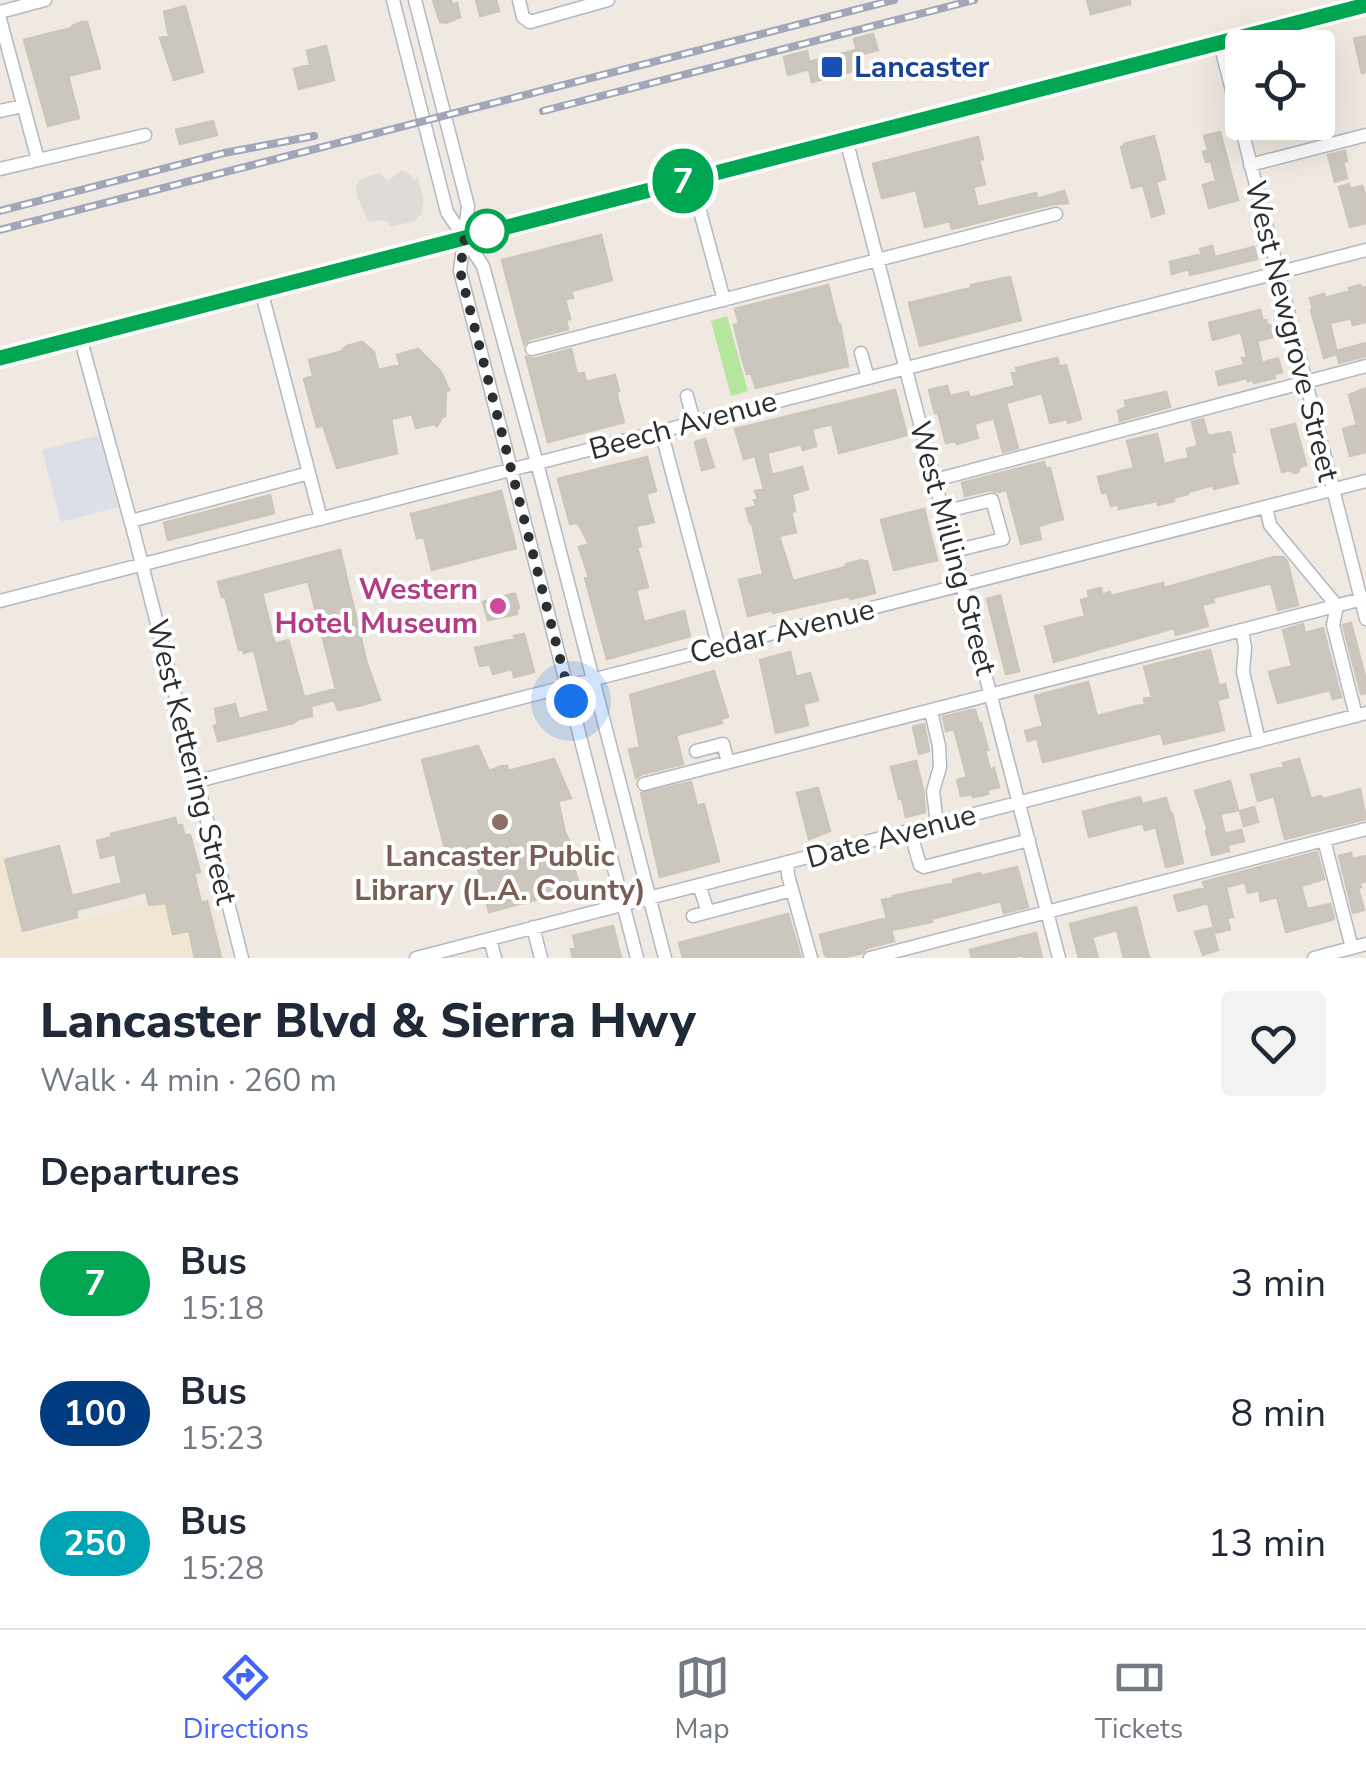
<!DOCTYPE html>
<meta charset="utf-8">
<style>
body{margin:0;font-family:"Nunito Sans",sans-serif;background:#f2f2f3;color:#1f2937;height:100vh;display:flex;flex-direction:column;font-size:38px;white-space:nowrap}
*{box-sizing:border-box;margin:0}
p{font-size:32px;color:#747a83}
.icon{flex:none;width:55px;height:55px;fill:none;stroke:currentColor;stroke-width:2;stroke-linecap:round;stroke-linejoin:round}
.map{position:relative;height:958px;overflow:hidden}
.sheet{display:flex;flex-direction:column;background:#fff;flex:1}
.sheet>*{flex:none}
.badge{padding:0 20px;border-radius:32px;font-size:35px;line-height:65px}
.fabs{position:absolute;left:1225px;top:30px;display:grid;gap:20px}
.fabs a{display:grid;place-items:center;width:110px;height:110px;border-radius:10px;background:#fff;box-shadow:0 10px 40px #0002;font-size:50px}
.you{position:absolute;width:50px;height:50px;margin:-25px;border:8px solid #fff;border-radius:50%;background:#1a73e8;box-shadow:0 0 0 15px #1a73e833}
.map>.badge{position:absolute;translate:-50% -50%;box-shadow:0 0 0 5px #fff}
h2{padding:0 40px;font-size:38px;line-height:90px}
.round{display:grid;place-items:center;flex:none;width:105px;height:105px;border-radius:10px;background:#f2f2f3}
.headline{display:flex;align-items:center;justify-content:space-between;height:170px;padding:0 40px}
h1{font-size:48px;font-weight:800;line-height:75px}
ul{padding:0;list-style:none}
li{display:flex;align-items:center;gap:30px;height:130px;padding:0 40px}
li div{flex:1}
li b{display:block;font-size:38px}
li em{font-style:normal}
li .badge{min-width:110px;font-weight:700;text-align:center}
.menu{display:flex;justify-content:space-around;align-items:center;height:140px;border-top:2px solid #e0e1e3;background:#fff;font-size:28px;color:#747a83}
.menu a{display:grid;justify-items:center;gap:5px}
.menu .current{color:#4264fb}
.map>svg:first-child{display:block}
.education{fill:#f0e6d1}
.airport{fill:#dcdee8}
.green{fill:#b6e59e}
.plaza{fill:#dfdcd8}
.building{fill:#cbc7bf;stroke:#cbc5ba;stroke-width:2.5;fill-rule:evenodd}
.lines{fill:none;stroke-linecap:round;stroke-linejoin:round}
.minor-casing{stroke:#b4b7c1;stroke-width:15}
.major-casing{stroke:#c9c9c9;stroke-width:20}
.minor{stroke:#fff;stroke-width:12}
.major{stroke:#f2d163;stroke-width:18}
.rail-casing{stroke:#a3a6b8;stroke-width:8}
.rail{stroke:#fff;stroke-width:4;stroke-dasharray:11;stroke-linecap:butt}
.line-casing{stroke:#fff;stroke-width:22}
.line{stroke:#00a651;stroke-width:15}
.walk{stroke:#2e2e2e;stroke-width:10;stroke-dasharray:0 18}
.transit-dot{fill:#1a4fb4;stroke:#fff;stroke-width:4}
.stop-dot{fill:#fff;stroke:#00a651;stroke-width:5}
.hotel-dot{fill:#d1479c;stroke:#fff;stroke-width:4}
.education-dot{fill:#8d6e63;stroke:#fff;stroke-width:4}
.labels{text-anchor:middle;stroke-width:8;stroke-linejoin:round;paint-order:stroke}
.transit-label{font-size:30px;font-weight:bold;fill:#164399;stroke:#fff;text-anchor:start}
.street-label{font-size:30px;fill:#2e2e2e;stroke:#fff}
.hotel-label{font-size:30px;font-weight:bold;fill:#b23c85;stroke:#fff;text-anchor:end}
.education-label{font-size:30px;font-weight:bold;fill:#785e54;stroke:#fff}
</style>
<div class="map">
<svg width="1366" height="958" viewBox="0 0 1366 958">
<rect width="100%" height="100%" fill="#efe9e1"/>
<path class="education" d="M 2,851 L 23,936 L 145,904 L 147,908 L 205,892 L 207,901 L 211,903 L 225,958 L 0,958 L 0,852 Z"/>
<path class="airport" d="M 99,435 L 118,507 L 61,522 L 42,450 Z"/>
<path class="green" d="M 727,316 L 748,391 L 731,396 L 711,321 Z"/>
<path class="plaza" d="M 402,170 L 411,175 L 413,180 L 418,178 L 424,201 L 421,214 L 415,221 L 390,227 L 388,223 L 384,220 L 368,222 L 357,196 L 356,186 L 359,180 L 379,173 L 388,181 Z"/>
<path class="building" d="M 433,0 L 451,0 L 452,5 L 457,3 L 460,17 L 446,23 L 440,22 Z
M 476,0 L 496,0 L 499,11 L 480,16 Z
M 1087,0 L 1130,0 L 1130,4 L 1091,14 Z
M 185,6 L 203,72 L 174,80 L 160,38 L 169,36 L 164,12 Z
M 82,22 L 87,22 L 100,68 L 68,76 L 79,118 L 48,126 L 24,40 L 72,28 L 72,26 Z
M 873,34 L 878,50 L 858,55 L 854,39 Z
M 1366,36 L 1366,72 L 1362,73 L 1354,39 Z
M 326,46 L 334,80 L 299,89 L 294,69 L 310,65 L 307,51 Z
M 856,50 L 861,69 L 812,82 L 809,69 L 788,75 L 784,57 L 807,51 L 809,62 Z
M 213,121 L 217,135 L 180,144 L 176,130 Z
M 1220,132 L 1238,200 L 1209,208 L 1203,185 L 1216,181 L 1211,161 L 1206,162 L 1203,152 L 1208,150 L 1204,136 Z
M 1154,136 L 1165,179 L 1156,182 L 1164,213 L 1152,217 L 1143,185 L 1132,188 L 1121,147 L 1124,146 L 1124,144 Z
M 978,137 L 983,159 L 979,160 L 985,184 L 973,187 L 978,207 L 1036,193 L 1037,199 L 1064,191 L 1068,203 L 1054,204 L 952,229 L 950,221 L 925,227 L 916,190 L 882,198 L 873,164 Z
M 1345,151 L 1347,161 L 1343,162 L 1347,178 L 1335,182 L 1328,155 Z
M 1349,184 L 1350,189 L 1362,186 L 1366,197 L 1366,223 L 1350,227 L 1339,187 Z
M 601,235 L 612,280 L 571,291 L 573,298 L 565,299 L 570,319 L 566,320 L 568,329 L 530,339 L 524,344 L 502,260 Z
M 1212,246 L 1215,257 L 1254,247 L 1257,259 L 1190,275 L 1189,269 L 1172,274 L 1170,262 L 1202,254 L 1200,249 Z
M 1010,277 L 1021,320 L 920,346 L 909,303 L 971,288 L 971,285 Z
M 828,285 L 838,324 L 840,324 L 848,366 L 756,388 L 751,373 L 747,374 L 742,358 L 734,325 L 739,323 L 735,309 Z
M 1360,285 L 1361,288 L 1366,287 L 1366,322 L 1353,325 L 1351,318 L 1330,323 L 1337,354 L 1324,358 L 1311,310 L 1313,309 L 1310,298 L 1324,294 L 1325,298 L 1347,292 L 1351,291 L 1349,288 Z
M 1260,310 L 1263,321 L 1266,320 L 1268,326 L 1270,325 L 1273,337 L 1257,341 L 1262,363 L 1278,358 L 1282,372 L 1274,374 L 1275,378 L 1254,383 L 1253,380 L 1248,381 L 1247,378 L 1219,385 L 1216,372 L 1244,365 L 1242,358 L 1247,357 L 1241,332 L 1213,340 L 1209,323 Z
M 362,342 L 374,352 L 378,370 L 400,365 L 397,355 L 418,349 L 441,372 L 449,390 L 446,391 L 445,416 L 443,416 L 437,426 L 433,424 L 416,428 L 412,414 L 391,419 L 397,453 L 337,468 L 323,425 L 317,427 L 304,379 L 313,376 L 309,360 L 340,352 L 347,346 Z
M 1366,343 L 1366,356 L 1339,363 L 1336,351 Z
M 571,349 L 577,374 L 584,373 L 586,382 L 615,375 L 619,391 L 616,392 L 624,422 L 548,442 L 526,357 L 534,359 Z
M 1057,358 L 1060,367 L 1066,365 L 1081,419 L 1068,423 L 1067,419 L 1050,423 L 1042,393 L 1006,403 L 1018,448 L 1003,452 L 994,418 L 974,424 L 978,438 L 957,444 L 956,441 L 946,443 L 938,413 L 935,413 L 929,390 L 947,386 L 950,396 L 968,392 L 970,398 L 1015,386 L 1012,373 L 1017,372 L 1016,368 Z
M 1366,388 L 1366,452 L 1350,456 L 1343,429 L 1357,425 L 1349,395 Z
M 895,390 L 907,435 L 839,453 L 832,424 L 812,429 L 816,446 L 803,450 L 801,444 L 767,453 L 772,475 L 802,467 L 808,489 L 792,494 L 795,511 L 791,512 L 796,532 L 779,536 L 793,581 L 842,568 L 847,566 L 846,564 L 862,560 L 862,562 L 867,561 L 875,593 L 850,599 L 849,596 L 773,613 L 773,610 L 748,616 L 739,580 L 763,574 L 752,523 L 750,523 L 746,509 L 756,506 L 754,500 L 758,499 L 755,491 L 764,489 L 755,456 L 744,459 L 735,429 Z
M 1166,392 L 1170,407 L 1120,421 L 1118,411 L 1126,407 L 1125,401 Z
M 1203,419 L 1208,436 L 1230,432 L 1235,452 L 1231,452 L 1233,464 L 1238,483 L 1214,489 L 1213,485 L 1188,492 L 1188,494 L 1173,498 L 1174,501 L 1158,505 L 1157,501 L 1119,509 L 1118,504 L 1111,506 L 1107,492 L 1102,493 L 1098,477 L 1134,468 L 1127,441 L 1157,434 L 1164,464 L 1189,458 L 1187,449 L 1198,446 L 1192,422 Z
M 1295,424 L 1306,465 L 1300,467 L 1298,472 L 1294,473 L 1289,470 L 1282,472 L 1271,430 Z
M 705,439 L 714,467 L 702,470 L 695,442 Z
M 647,457 L 656,491 L 646,494 L 654,522 L 636,526 L 641,546 L 637,547 L 648,587 L 636,590 L 644,622 L 684,611 L 690,636 L 607,659 L 585,578 L 589,577 L 579,547 L 589,544 L 578,523 L 570,524 L 558,479 Z
M 1044,462 L 1046,469 L 1050,468 L 1063,519 L 1038,526 L 1041,539 L 1021,544 L 1007,490 L 998,492 L 990,490 L 965,496 L 962,483 Z
M 501,491 L 516,548 L 432,570 L 424,537 L 417,538 L 411,514 Z
M 270,495 L 274,513 L 168,540 L 164,523 Z
M 924,509 L 937,560 L 894,570 L 881,520 Z
M 340,550 L 367,664 L 380,700 L 358,706 L 338,710 L 334,700 L 311,706 L 312,716 L 299,719 L 293,723 L 218,741 L 214,726 L 218,725 L 215,709 L 235,704 L 239,719 L 269,711 L 254,650 L 244,653 L 243,649 L 239,650 L 225,596 L 222,597 L 218,582 ZM 308,581 L 336,689 L 304,697 L 289,642 L 288,640 L 275,644 L 262,593 Z
M 1274,557 L 1283,557 L 1287,561 L 1298,605 L 1278,610 L 1271,583 L 1212,598 L 1214,602 L 1202,605 L 1208,626 L 1176,635 L 1174,628 L 1054,662 L 1045,627 L 1085,616 L 1081,600 L 1089,598 L 1088,591 L 1101,588 L 1102,595 L 1110,592 L 1111,596 L 1163,583 L 1164,588 Z
M 512,594 L 515,594 L 519,608 L 516,609 L 517,614 L 488,620 L 483,602 Z
M 1000,595 L 1019,671 L 1006,674 L 987,599 Z
M 1351,623 L 1366,681 L 1366,693 L 1361,694 L 1343,625 Z
M 1303,624 L 1305,633 L 1323,628 L 1341,697 L 1333,699 L 1330,690 L 1278,703 L 1269,672 L 1292,666 L 1283,630 Z
M 524,634 L 534,672 L 514,677 L 512,669 L 493,674 L 490,664 L 480,666 L 475,648 L 515,639 L 514,636 Z
M 1210,650 L 1219,686 L 1225,684 L 1228,697 L 1217,700 L 1224,730 L 1164,744 L 1161,733 L 1043,762 L 1037,738 L 1028,741 L 1025,731 L 1043,726 L 1035,696 L 1088,682 L 1097,716 L 1145,704 L 1144,699 L 1152,697 L 1144,667 Z
M 790,652 L 796,677 L 810,673 L 818,700 L 803,704 L 808,725 L 776,733 L 760,660 Z
M 714,671 L 728,717 L 721,719 L 722,723 L 676,735 L 683,764 L 642,774 L 636,778 L 629,750 L 640,747 L 630,695 Z
M 971,710 L 975,710 L 979,724 L 981,723 L 988,750 L 985,750 L 990,770 L 994,768 L 999,787 L 987,790 L 988,794 L 973,797 L 972,794 L 961,796 L 957,780 L 967,777 L 954,729 L 946,731 L 943,717 Z
M 924,724 L 929,751 L 919,754 L 913,727 Z
M 478,746 L 489,771 L 502,766 L 507,766 L 508,771 L 554,759 L 571,798 L 558,801 L 565,832 L 580,866 L 574,868 L 580,888 L 489,912 L 476,861 L 450,868 L 422,760 Z
M 1299,759 L 1311,799 L 1321,796 L 1323,799 L 1360,789 L 1366,819 L 1285,839 L 1274,796 L 1258,801 L 1251,775 L 1284,767 L 1283,763 Z
M 916,761 L 923,789 L 925,812 L 906,817 L 902,798 L 899,799 L 891,767 Z
M 1230,781 L 1238,810 L 1220,814 L 1225,834 L 1241,830 L 1244,841 L 1227,845 L 1229,851 L 1212,855 L 1206,831 L 1208,830 L 1195,791 Z
M 691,782 L 697,806 L 704,804 L 719,861 L 660,877 L 641,793 Z
M 818,788 L 830,831 L 809,839 L 797,793 Z
M 1140,797 L 1142,804 L 1166,798 L 1170,813 L 1172,813 L 1183,863 L 1166,867 L 1156,827 L 1145,830 L 1143,823 L 1089,837 L 1083,812 Z
M 1254,807 L 1258,822 L 1244,826 L 1240,811 Z
M 175,818 L 177,826 L 182,825 L 184,835 L 190,835 L 200,872 L 194,873 L 201,903 L 207,901 L 221,958 L 195,958 L 189,931 L 173,934 L 166,903 L 149,905 L 146,892 L 76,910 L 77,917 L 23,931 L 5,860 L 59,846 L 72,896 L 122,883 L 115,854 L 101,858 L 97,841 L 112,837 L 111,834 Z
M 1317,852 L 1324,879 L 1301,886 L 1307,909 L 1330,904 L 1334,918 L 1332,920 L 1286,932 L 1277,897 L 1261,901 L 1259,890 L 1248,893 L 1245,882 L 1226,887 L 1233,917 L 1227,918 L 1230,929 L 1215,933 L 1208,903 L 1178,911 L 1174,896 L 1205,888 L 1203,882 Z
M 1351,853 L 1352,859 L 1366,856 L 1366,881 L 1359,883 L 1361,887 L 1358,888 L 1364,910 L 1353,913 L 1339,856 Z
M 1017,867 L 1028,907 L 1004,913 L 1001,901 L 931,919 L 932,922 L 891,930 L 894,941 L 867,948 L 862,953 L 841,958 L 828,958 L 825,955 L 820,935 L 887,918 L 882,900 L 893,898 L 893,896 L 954,883 L 953,880 L 980,873 L 981,876 Z
M 1136,907 L 1149,958 L 1124,958 L 1117,930 L 1092,937 L 1098,958 L 1079,958 L 1070,924 Z
M 788,914 L 801,958 L 683,958 L 679,943 Z
M 613,926 L 621,958 L 573,958 L 571,949 L 576,948 L 573,936 Z
M 1212,928 L 1218,950 L 1203,955 L 1195,932 Z
M 1036,933 L 1042,958 L 1024,958 L 1023,955 L 1010,958 L 972,958 L 970,950 Z"/>
<g class="lines">
<defs>
<path id="minor" d="M 393,0 L 447,212 L 483,266 L 541,478 L 665,958
M 415,0 L 468,206 L 460,271 L 637,958
M 519,0 L 523,17 L 530,22 L 608,0
M 0,12 L 45,0
M 0,19 L 38,160
M 1220,43 L 1366,619
M 0,111 L 23,106
M 846,139 L 1059,958
M 1250,165 L 1366,135
M 0,169 L 145,135
M 691,178 L 724,300
M 261,290 L 321,519
M 80,337 L 136,541 L 242,958
M 532,349 L 1056,214
M 861,353 L 868,378
M 687,396 L 694,422
M 661,431 L 719,648
M 935,480 L 1366,366
M 1266,507 L 1270,525 L 1337,606
M 943,512 L 992,500 L 1003,539 L 954,551
M 131,521 L 309,473
M 0,601 L 1366,250
M 1337,606 L 1333,625 L 1356,716
M 1242,630 L 1245,647 L 1243,672 L 1259,741
M 931,711 L 939,746 L 940,767 L 933,791 L 937,824
M 696,751 L 723,744 L 728,762
M 198,781 L 1366,481
M 644,784 L 1366,598
M 910,831 L 920,865 L 924,867 L 1029,840
M 1324,840 L 1352,948
M 787,863 L 788,875 L 811,958
M 699,885 L 708,912
M 693,916 L 792,890
M 533,927 L 541,958
M 490,939 L 495,958
M 416,958 L 1366,713
M 870,958 L 1366,829
M 1314,958 L 1366,944"/>
<path id="major" d="M 0,358 L 1366,4"/>
</defs>
<use href="#minor" class="minor-casing"/>
<use href="#major" class="major-casing"/>
<use href="#minor" class="minor"/>
<use href="#major" class="major"/>
<defs>
<path id="rail" d="M 543,111 L 974,0
M 0,211 L 224,153 L 314,136
M 0,230 L 894,0"/>
</defs>
<use href="#rail" class="rail-casing"/>
<use href="#rail" class="rail"/>
</g>
<g class="lines">
<defs>
<path id="line" d="M 0,358 L 1366,5"/>
</defs>
<use href="#line" class="line-casing"/>
<use href="#line" class="line"/>
<path class="walk" d="M 487,231 L 492,230 L 465,237 L 460,271 L 571,701"/>
</g>
<rect class="transit-dot" x="820" y="55" width="24" height="24" rx="5"/>
<circle class="stop-dot" cx="487" cy="231" r="20"/>
<circle class="hotel-dot" cx="498" cy="606" r="10"/>
<circle class="education-dot" cx="500" cy="822" r="10"/>
<g class="labels">
<g class="transit-label">
<text x="854" y="77">Lancaster</text>
</g>
<g class="street-label">
<text transform="translate(1292 331) rotate(76)" y="10">West Newgrove Street</text>
<text transform="translate(683 425) rotate(-15)" y="10">Beech Avenue</text>
<text transform="translate(953 548) rotate(75)" y="10">West Milling Street</text>
<text transform="translate(782 631) rotate(-14)" y="10">Cedar Avenue</text>
<text transform="translate(192 762) rotate(76)" y="10">West Kettering Street</text>
<text transform="translate(891 836) rotate(-15)" y="10">Date Avenue</text>
</g>
<g class="hotel-label">
<text x="478" y="599">Western<tspan x="478" dy="34">Hotel Museum</tspan></text>
</g>
<g class="education-label">
<text x="500" y="866">Lancaster Public<tspan x="500" dy="34">Library (L.A. County)</tspan></text>
</g>
</g>
</svg>
<div class="fabs">
<a><svg class="icon" aria-label="locate" viewBox="0 0 24 24"><circle cx="12" cy="12" r="6"/><path d="M12 2v4M12 18v4M2 12h4M18 12h4"/></svg></a>
</div>
<div class="you" style="left:571px;top:701px"></div>
<b class="badge" style="left:683px;top:181px;background:#00a651;color:#fff">7</b>
</div>
<section class="sheet">
<div class="headline"><div><h1>Lancaster Blvd &amp; Sierra Hwy</h1><p>Walk · 4 min · 260 m</p></div><a class="round"><svg class="icon" aria-label="heart" viewBox="0 0 24 24"><path d="M12 20l-8-8c-3-5 5-10 8-4 3-6 11-1 8 4z"/></svg></a></div>
<h2>Departures</h2>
<ul>
<li><span class="badge" style="background:#00a651;color:#fff">7</span><div><b>Bus</b><p>15:18</p></div><em>3 min</em></li>
<li><span class="badge" style="background:#003b80;color:#fff">100</span><div><b>Bus</b><p>15:23</p></div><em>8 min</em></li>
<li><span class="badge" style="background:#00a3b4;color:#fff">250</span><div><b>Bus</b><p>15:28</p></div><em>13 min</em></li>
</ul>
</section>
<nav class="menu">
<a class="current"><svg class="icon" aria-label="directions" viewBox="0 0 24 24"><path d="M12 3l9 9-9 9-9-9zM9 14v-3h6M13 9l2 2-2 2"/></svg>Directions</a>
<a><svg class="icon" aria-label="map" viewBox="0 0 24 24"><path d="M3 6l6-2 6 2 6-2v14l-6 2-6-2-6 2zM9 4v14M15 6v14"/></svg>Map</a>
<a><svg class="icon" aria-label="tickets" viewBox="0 0 24 24"><path d="M3 7h18v10H3zM15 7v10"/></svg>Tickets</a>
</nav>
